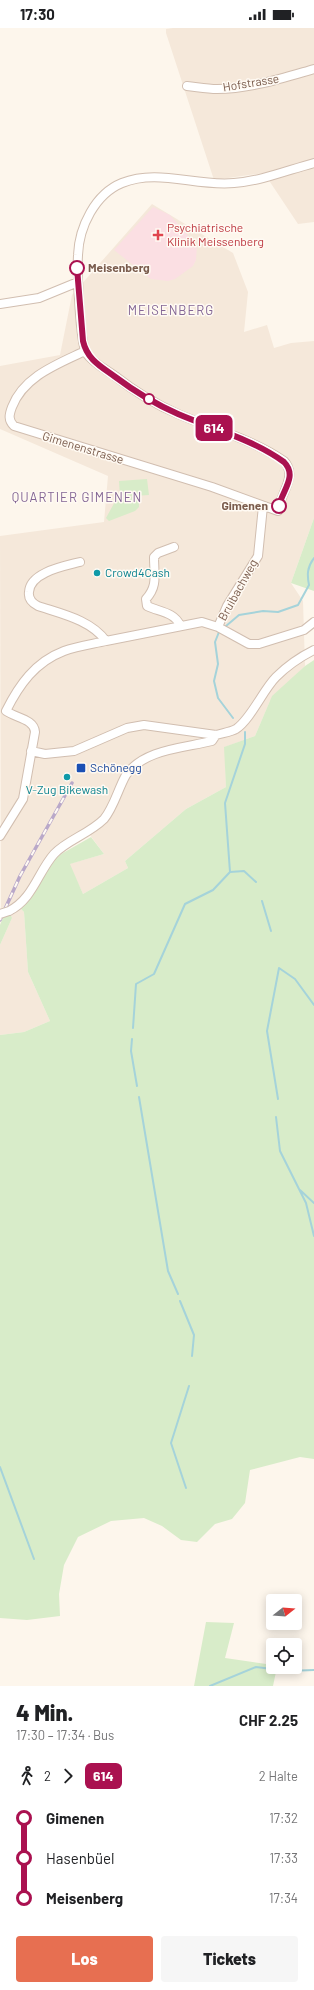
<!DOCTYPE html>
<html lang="de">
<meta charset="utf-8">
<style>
body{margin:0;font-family:Barlow,sans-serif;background:#f6f6f6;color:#202124;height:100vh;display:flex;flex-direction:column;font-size:15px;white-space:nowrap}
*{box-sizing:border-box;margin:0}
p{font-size:13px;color:#757577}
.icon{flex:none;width:22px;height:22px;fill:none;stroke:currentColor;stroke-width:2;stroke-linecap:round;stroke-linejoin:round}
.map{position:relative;height:1658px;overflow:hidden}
.drawer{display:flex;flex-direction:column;background:#fff;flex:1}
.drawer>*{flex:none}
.badge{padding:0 8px;border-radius:6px;font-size:14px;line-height:26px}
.needle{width:26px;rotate:73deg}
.fabs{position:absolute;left:266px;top:1566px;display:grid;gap:8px}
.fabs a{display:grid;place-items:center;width:36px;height:36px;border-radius:4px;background:#fff;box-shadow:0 2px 10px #0003;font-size:20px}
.map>.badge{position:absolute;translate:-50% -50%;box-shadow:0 0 0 2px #fff}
.legs{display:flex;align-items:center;gap:6px;height:44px;padding:0 16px;font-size:13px}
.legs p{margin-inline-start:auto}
.overview{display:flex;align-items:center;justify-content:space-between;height:68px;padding:0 16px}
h1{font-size:22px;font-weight:800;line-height:30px}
.cta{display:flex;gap:8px;margin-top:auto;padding:8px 16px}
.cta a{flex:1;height:46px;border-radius:4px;background:#e76f51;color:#fff;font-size:16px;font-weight:800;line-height:46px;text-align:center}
.cta a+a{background:#f6f6f6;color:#202124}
ul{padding:0 16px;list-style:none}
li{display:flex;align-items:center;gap:14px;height:40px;font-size:15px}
li i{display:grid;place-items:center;width:6px;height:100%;margin:0 5px;background:currentColor}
li i::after{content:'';width:10px;height:10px;margin:-5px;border:3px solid;border-radius:50%;background:#fff}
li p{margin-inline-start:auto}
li:first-child i{background:linear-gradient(#0000 50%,currentColor 0)}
li:last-child i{background:linear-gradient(currentColor 50%,#0000 0)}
.status{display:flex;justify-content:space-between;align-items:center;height:28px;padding:0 20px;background:#fff;direction:ltr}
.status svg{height:11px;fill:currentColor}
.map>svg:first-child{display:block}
.residential{fill:#f5e8da}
.medical{fill:#fbdfe3}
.green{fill:#d8ecc9}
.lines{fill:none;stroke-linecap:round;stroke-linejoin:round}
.stream{stroke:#a5d3da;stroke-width:2}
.street-casing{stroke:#d1beb0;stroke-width:10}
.street{stroke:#fff;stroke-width:8}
.rail-casing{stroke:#b9a8c9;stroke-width:3.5}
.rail{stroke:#fffaf3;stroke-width:2;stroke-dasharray:6;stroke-linecap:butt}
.street-bridge-casing{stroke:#d1beb0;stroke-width:10;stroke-linecap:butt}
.street-bridge{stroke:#fff;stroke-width:8}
.line-1-casing{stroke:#fff;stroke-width:9}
.line-1{stroke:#aa1150;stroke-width:6}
.health-dot{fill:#e0444e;stroke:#fffaf3;stroke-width:1.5}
.stop-1-dot{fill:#fff;stroke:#aa1150;stroke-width:2}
.culture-dot{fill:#0f9aa8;stroke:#fffaf3;stroke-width:1.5}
.transit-dot{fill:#1a4fb4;stroke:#fffaf3;stroke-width:1.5}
.labels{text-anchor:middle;stroke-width:3;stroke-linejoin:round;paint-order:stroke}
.street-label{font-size:12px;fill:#7a5c4d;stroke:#fffaf3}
.health-label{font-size:12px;fill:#be3a42;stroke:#fffaf3;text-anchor:start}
.stop-label{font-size:12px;font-weight:bold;fill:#7a5c4d;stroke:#fffaf3;text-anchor:start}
.culture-label{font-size:12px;fill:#0d838f;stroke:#fffaf3;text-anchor:start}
.transit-label{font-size:12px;fill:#164399;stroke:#fffaf3;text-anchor:start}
.neighbourhood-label{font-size:13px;letter-spacing:1px;fill:#846695;stroke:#fffaf3}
</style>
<div class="status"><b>17:30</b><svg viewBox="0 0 49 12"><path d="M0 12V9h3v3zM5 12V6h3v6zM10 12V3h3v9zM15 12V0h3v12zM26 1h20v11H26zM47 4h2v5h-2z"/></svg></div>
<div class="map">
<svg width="314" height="1658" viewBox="0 0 314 1658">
<rect width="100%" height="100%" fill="#fdf6ec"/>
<path class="residential" d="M 173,0 L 314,0 L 314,194 L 298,196 L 264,145 L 214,152 L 166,5 L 166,1 Z
M 152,176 L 233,225 L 248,264 L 244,304 L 267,297 L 274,320 L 291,315 L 314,313 L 314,490 L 291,555 L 303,573 L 305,638 L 270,673 L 255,708 L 225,719 L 226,759 L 186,781 L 125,833 L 128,840 L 83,866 L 69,836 L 104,826 L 87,803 L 51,825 L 19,875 L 1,880 L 0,508 L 104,494 L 108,448 L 0,401 L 0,338 L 60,327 L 72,267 Z
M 21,881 L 24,884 L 28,944 L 50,993 L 24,1004 L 0,1007 L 0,917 L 12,890 L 10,885 Z"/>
<path class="medical" d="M 153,179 L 170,187 L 197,218 L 196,232 L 193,238 L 175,251 L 168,253 L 151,251 L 114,222 Z"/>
<path class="green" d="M 147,451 L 149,467 L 120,469 L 119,453 Z
M 139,468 L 139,479 L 135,483 L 109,493 L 106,490 L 117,470 Z
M 314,490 L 314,563 L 291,555 Z
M 314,632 L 314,1431 L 300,1429 L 250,1442 L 245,1475 L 232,1491 L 215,1496 L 197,1514 L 181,1512 L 162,1498 L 144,1490 L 111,1493 L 78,1509 L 64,1537 L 59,1566 L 60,1588 L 27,1592 L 0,1590 L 0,1007 L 24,1004 L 50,993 L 28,944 L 24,884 L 21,881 L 56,830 L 63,825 L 91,809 L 104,826 L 70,836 L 83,866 L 128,840 L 125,833 L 186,781 L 226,759 L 224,719 L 255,708 L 272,668 L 305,638 Z
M 10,885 L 12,890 L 0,917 L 0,897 L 4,887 Z
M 206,1594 L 234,1595 L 225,1630 L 273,1637 L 273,1639 L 277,1639 L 273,1658 L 194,1658 Z"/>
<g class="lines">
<path class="stream" d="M 226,598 L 239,587 L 263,583 L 278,584 L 298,577 L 309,557 C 307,547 307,539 314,530
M 219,604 L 215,614 L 218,636 L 214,653 L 218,670 L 233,690
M 245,704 L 245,716 L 225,775 L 230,844 L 244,843 L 256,854
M 262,873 L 271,903
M 133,1000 L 136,956 L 154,946 L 185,876 L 213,862 L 230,844
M 132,1011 L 131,1023 L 137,1058
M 139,1069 L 168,1243 L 178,1266
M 278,1071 L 267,1003 L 279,940 L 295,951 L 314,977
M 276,1089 L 280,1123 L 306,1175 L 314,1208
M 300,1162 L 314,1175
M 180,1273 L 194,1307 L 192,1328
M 0,1439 L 34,1531
M 186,1460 L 171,1415 L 189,1358
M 210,1658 L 256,1639 L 288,1643 L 314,1642"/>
<defs>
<path id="street" d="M 187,58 C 197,59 207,61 217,61 C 250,61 283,50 314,41
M 0,276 L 39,270 L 78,254
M 85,323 C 58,336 24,348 12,379 C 9,387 8,392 14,398 L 212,459 L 278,483 C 280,466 298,448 284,433 C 252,411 213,401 178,386 C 155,376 134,363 115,348 C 105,341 93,335 86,325 C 80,314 77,242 78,227 C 79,199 95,166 122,155 C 158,140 196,159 234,155 C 261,153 288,142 314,135
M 174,519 L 158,525 L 154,529 C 154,547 158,558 146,571 L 147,578 C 160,584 174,584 180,597
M 80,534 C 65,538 30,544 29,564 C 28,571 32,575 38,578 C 62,586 91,592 106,613 L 202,594 L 218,599 L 249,616 L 259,616 L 304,602 L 314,594
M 218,599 L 227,578 L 258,528 L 263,478
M 31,723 L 45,726 L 74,723 L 127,700 L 144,697 L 216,707 C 222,705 231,704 236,701 C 251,691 263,662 276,649 C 287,638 300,629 314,622
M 0,808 L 23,771 L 35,704 C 34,691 16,690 6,683 C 19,657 35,634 64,623 C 77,618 93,616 106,613
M 9,883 C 33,871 38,844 54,826 C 67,812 89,806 104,791 C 114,779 118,761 126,747 C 144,721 184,720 212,713 L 216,707"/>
</defs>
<use href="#street" class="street-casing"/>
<use href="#street" class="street"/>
<defs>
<path id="rail" d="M 0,892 L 20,848 L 72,755"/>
</defs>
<use href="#rail" class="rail-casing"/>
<use href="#rail" class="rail"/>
<defs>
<path id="street-bridge" d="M 0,886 L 9,883"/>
</defs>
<use href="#street-bridge" class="street-bridge-casing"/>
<use href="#street-bridge" class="street-bridge"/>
</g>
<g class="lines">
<defs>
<path id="line-1" d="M 77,240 L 83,313 C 87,331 100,338 114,348 C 134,363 155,376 178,386 C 213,401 252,411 284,434 C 298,448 282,463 279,478"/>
</defs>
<use href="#line-1" class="line-1-casing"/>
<use href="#line-1" class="line-1"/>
</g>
<path class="health-dot" d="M156 201h4v4h4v4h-4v4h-4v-4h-4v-4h4z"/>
<g class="stop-1-dot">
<circle cx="77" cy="240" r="7"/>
<circle cx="149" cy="371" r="5"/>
<circle cx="279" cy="478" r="7"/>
</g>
<g class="culture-dot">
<circle cx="97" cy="545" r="4"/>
<circle cx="67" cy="749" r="4"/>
</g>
<rect class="transit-dot" x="76" y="735" width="10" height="10" rx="2"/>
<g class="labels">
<g class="street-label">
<text transform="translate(251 55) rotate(-9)" y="4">Hofstrasse</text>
<text transform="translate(83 420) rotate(17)" y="4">Gimenenstrasse</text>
<text transform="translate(238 562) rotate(-61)" y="4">Bruibachweg</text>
</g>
<g class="health-label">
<text x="167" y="204">Psychiatrische<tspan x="167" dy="14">Klinik Meissenberg</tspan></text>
</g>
<g class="stop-label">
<text x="88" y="244">Meisenberg</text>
<text x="268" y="482" text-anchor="end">Gimenen</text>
</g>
<g class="culture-label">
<text x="105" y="549">Crowd4Cash</text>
<text x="67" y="766" text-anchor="middle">V-Zug Bikewash</text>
</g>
<g class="transit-label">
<text x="90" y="744">Schönegg</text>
</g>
<g class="neighbourhood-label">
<text x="171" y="287">MEISENBERG</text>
<text x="77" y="474">QUARTIER GIMENEN</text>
</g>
</g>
</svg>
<div class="fabs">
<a><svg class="needle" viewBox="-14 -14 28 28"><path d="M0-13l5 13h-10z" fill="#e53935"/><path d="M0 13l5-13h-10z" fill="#757577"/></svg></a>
<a><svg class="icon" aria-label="locate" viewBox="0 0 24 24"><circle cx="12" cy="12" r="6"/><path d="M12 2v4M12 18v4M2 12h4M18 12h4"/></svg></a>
</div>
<b class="badge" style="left:214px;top:400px;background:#aa1150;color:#fff">614</b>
</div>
<section class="drawer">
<div class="overview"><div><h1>4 Min.</h1><p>17:30 – 17:34 · Bus</p></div><b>CHF 2.25</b></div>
<div class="legs"><svg class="icon" aria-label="walk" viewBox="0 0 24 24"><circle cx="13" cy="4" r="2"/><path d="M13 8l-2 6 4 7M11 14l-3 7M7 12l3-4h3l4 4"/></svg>2<svg class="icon" aria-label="forward" viewBox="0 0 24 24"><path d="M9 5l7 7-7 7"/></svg><b class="badge" style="background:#aa1150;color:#fff">614</b><p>2 Halte</p></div>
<ul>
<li><i style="color:#aa1150"></i><b>Gimenen</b><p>17:32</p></li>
<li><i style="color:#aa1150"></i><span>Hasenbüel</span><p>17:33</p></li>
<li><i style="color:#aa1150"></i><b>Meisenberg</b><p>17:34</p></li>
</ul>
<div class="cta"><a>Los</a><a>Tickets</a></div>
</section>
